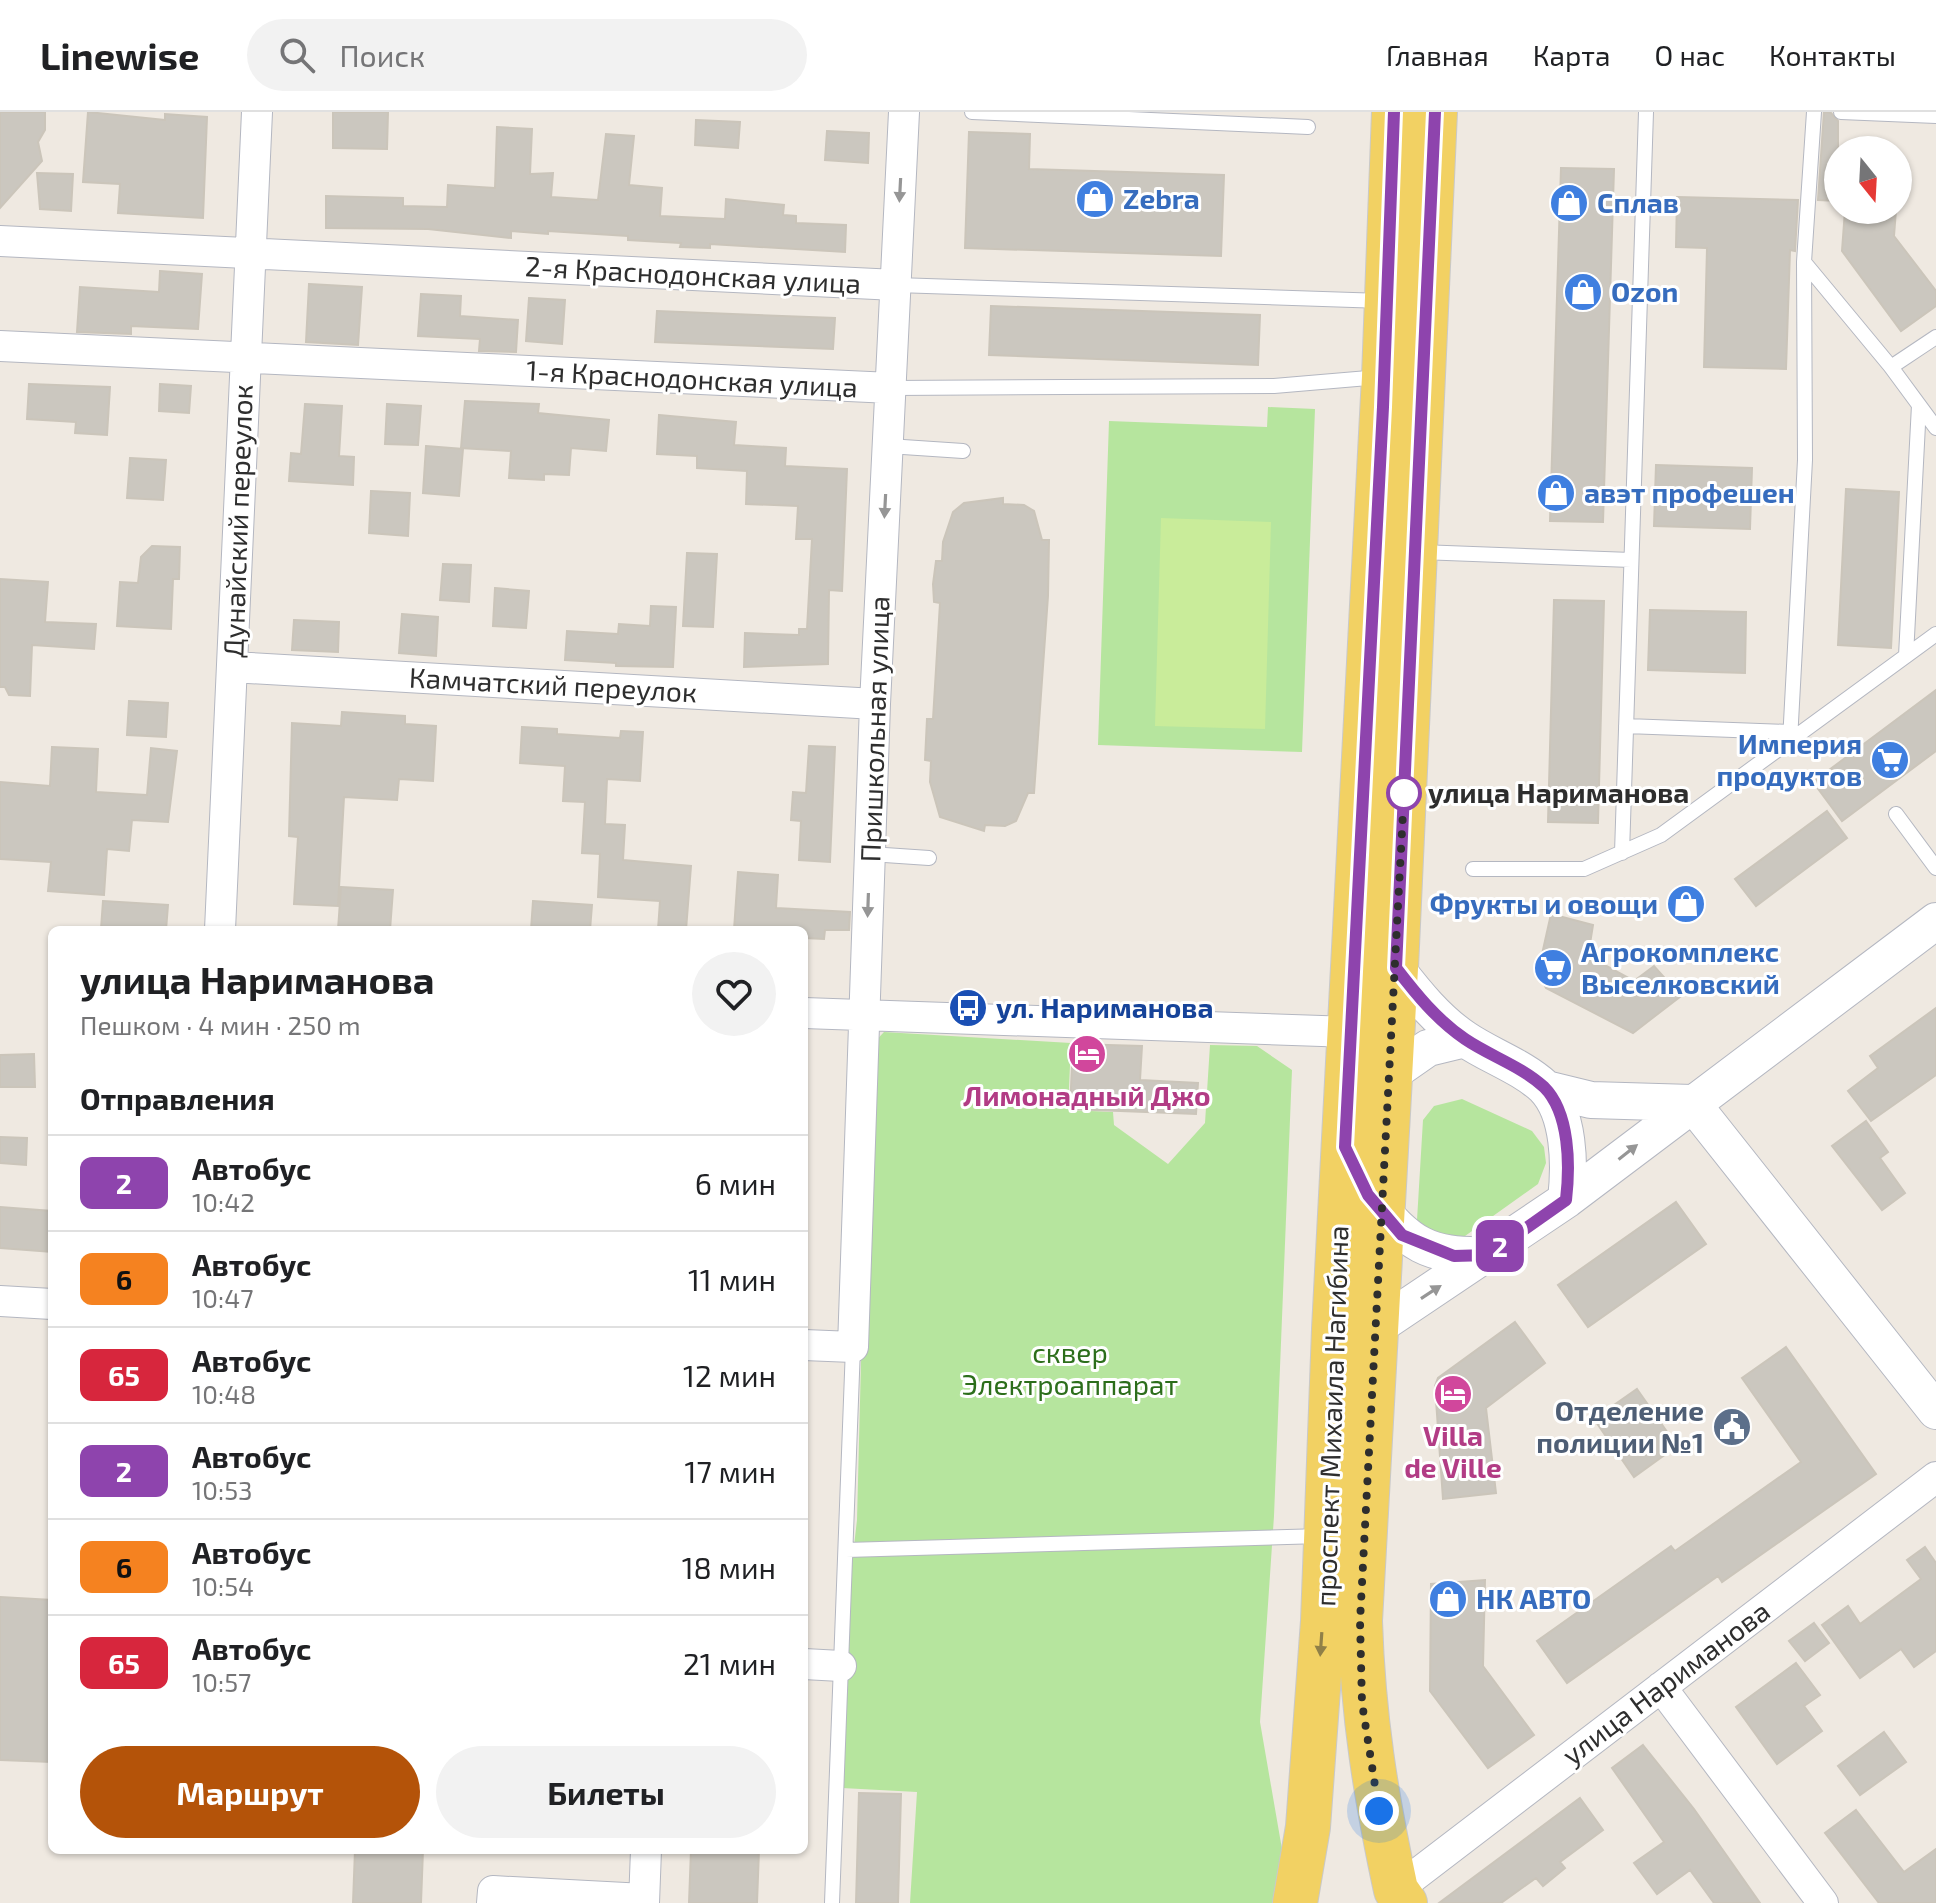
<!DOCTYPE html>
<html lang="ru">
<meta charset="utf-8">
<style>
body{margin:0;font-family:"Exo 2",sans-serif;background:#f2f2f2;color:#202124;height:100vh;display:flex;flex-direction:column;font-size:30px;white-space:nowrap}
*{box-sizing:border-box;margin:0}
p{font-size:26px;color:#757577}
.icon{flex:none;width:44px;height:44px;fill:none;stroke:currentColor;stroke-width:2;stroke-linecap:round;stroke-linejoin:round}
.map{position:relative;flex:1;overflow:hidden}
.panel{position:absolute;left:48px;top:814px;width:760px;height:928px;display:flex;flex-direction:column;background:#fff;border-radius:12px;box-shadow:0 2px 6px #0004}
.panel>*{flex:none}
.badge{padding:0 16px;border-radius:12px;font-size:28px;line-height:52px}
.needle{width:52px;rotate:162deg}
.controls{position:absolute;left:1824px;top:24px;display:grid;gap:16px}
.controls a{display:grid;place-items:center;width:88px;height:88px;border-radius:50%;background:#fff;box-shadow:0 2px 6px #0004;font-size:40px}
.you{position:absolute;width:40px;height:40px;margin:-20px;border:6px solid #fff;border-radius:50%;background:#1a73e8;box-shadow:0 0 0 12px #1a73e833}
.map>.badge{position:absolute;translate:-50% -50%;box-shadow:0 0 0 4px #fff}
h2{padding:0 32px;font-size:30px;line-height:72px}
.round{display:grid;place-items:center;flex:none;width:84px;height:84px;border-radius:42px;background:#f2f2f2}
.headline{display:flex;align-items:center;justify-content:space-between;height:136px;padding:0 32px}
h1{font-size:38px;font-weight:700;line-height:60px}
.primary-button{display:flex;gap:16px;margin-top:auto;padding:16px 32px}
.primary-button a{flex:1;height:92px;border-radius:48px;background:#b45309;color:#fff;font-size:32px;font-weight:700;line-height:92px;text-align:center}
.primary-button a+a{background:#f2f2f2;color:#202124}
ul{padding:0;list-style:none}
li{display:flex;align-items:center;gap:24px;height:96px;padding:0 32px;border-top:2px solid #e0e0e0}
li div{flex:1}
li b{display:block;font-size:30px}
li em{font-style:normal}
li .badge{min-width:88px;font-weight:700;text-align:center}
header{display:flex;align-items:center;gap:48px;box-sizing:border-box;height:112px;padding:0 40px;background:#fff;border-bottom:2px solid #e0e0e0}
header strong{font-size:38px}
nav{display:flex;gap:44px;margin-inline-start:auto;font-size:28px}
.search{width:560px;height:72px;background:#f2f2f2;display:flex;align-items:center;gap:20px;box-sizing:border-box;padding:0 28px;border-radius:44px;color:#757577;font-size:30px}
.map>svg:first-child{display:block}
.green{fill:#b6e59e}
.pitch{fill:#c9ec9a}
.building{fill:#cbc7bf;stroke:#cbc5ba;stroke-width:2}
.lines{fill:none;stroke-linecap:round;stroke-linejoin:round}
.service-casing{stroke:#b4b7c1;stroke-width:16}
.minor-casing{stroke:#b4b7c1;stroke-width:32}
.tertiary-casing{stroke:#b4b7c1;stroke-width:38}
.primary-casing{stroke:#c9c9c9;stroke-width:46}
.service{stroke:#fff;stroke-width:14}
.minor{stroke:#fff;stroke-width:30}
.tertiary{stroke:#fff;stroke-width:36}
.primary{stroke:#f2d163;stroke-width:44}
.oneway{fill:#969696}
.oneway2{fill:#908048}
.line-casing{stroke:#fff;stroke-width:18}
.line{stroke:#8e44ad;stroke-width:12}
.walk{stroke:#2e2e2e;stroke-width:8;stroke-dasharray:0 14.4}
.stop-dot{fill:#fff;stroke:#8e44ad;stroke-width:4}
.labels{text-anchor:middle;stroke-width:6;stroke-linejoin:round;paint-order:stroke}
.shop-label{font-size:28px;font-weight:bold;fill:#366cbe;stroke:#fff;text-anchor:start}
.street-label{font-size:28px;fill:#2e2e2e;stroke:#fff}
.stop-label{font-size:28px;font-weight:bold;fill:#2e2e2e;stroke:#fff;text-anchor:start}
.transit-label{font-size:28px;font-weight:bold;fill:#164399;stroke:#fff;text-anchor:start}
.hotel-label{font-size:28px;font-weight:bold;fill:#b23c85;stroke:#fff}
.park-label{font-size:28px;fill:#2c6e1b;stroke:#fff}
.service-label{font-size:28px;font-weight:bold;fill:#4e5e75;stroke:#fff;text-anchor:end}
</style>
<header>
<strong>Linewise</strong>
<div class="search"><svg class="icon" aria-label="search" viewBox="0 0 24 24"><circle cx="10" cy="10" r="6"/><path d="M15 15l6 6"/></svg>Поиск</div>
<nav><a>Главная</a><a>Карта</a><a>О нас</a><a>Контакты</a></nav>
</header>
<div class="map">
<svg width="1936" height="1791" viewBox="0 0 1936 1791">
<rect width="100%" height="100%" fill="#efe9e1"/>
<path class="green" d="M 1268,295 L 1315,297 L 1302,640 L 1098,633 L 1109,309 L 1267,315 Z
M 884,920 L 1071,931 L 1068,998 L 1113,1000 L 1114,1013 L 1168,1052 L 1205,1011 L 1210,933 L 1257,934 L 1292,958 L 1274,1404 L 1260,1610 L 1288,1772 L 1278,1791 L 910,1791 L 917,1680 L 842,1676 L 848,1486 L 857,1408 L 869,936 Z
M 1462,987 L 1532,1019 L 1544,1035 L 1546,1051 L 1538,1072 L 1451,1134 L 1417,1108 L 1423,1008 L 1434,994 Z"/>
<path class="pitch" d="M 1161,406 L 1271,410 L 1265,617 L 1155,614 Z"/>
<path class="building" d="M 0,0 L 45,0 L 45,18 L 38,30 L 42,49 L 0,96 Z
M 88,0 L 165,8 L 165,2 L 207,5 L 203,106 L 118,101 L 120,72 L 83,70 Z
M 333,0 L 388,0 L 387,37 L 333,36 Z
M 1824,0 L 1831,1 L 1838,9 L 1838,89 L 1818,88 Z
M 696,8 L 740,10 L 738,36 L 695,33 Z
M 497,15 L 532,17 L 530,62 L 553,61 L 551,85 L 598,88 L 606,22 L 634,24 L 629,73 L 662,76 L 660,104 L 725,107 L 726,87 L 784,93 L 783,103 L 796,104 L 796,111 L 846,113 L 845,140 L 710,132 L 710,136 L 680,135 L 681,131 L 628,128 L 628,124 L 548,119 L 548,122 L 511,119 L 511,126 L 428,117 L 326,116 L 326,84 L 403,86 L 403,94 L 447,95 L 448,73 L 495,76 Z
M 827,19 L 869,21 L 868,51 L 825,48 Z
M 969,20 L 1030,22 L 1029,57 L 1224,63 L 1221,144 L 965,136 Z
M 1561,56 L 1614,57 L 1603,410 L 1550,409 Z
M 37,61 L 73,62 L 71,99 L 40,97 Z
M 1677,85 L 1798,88 L 1795,139 L 1790,138 L 1786,257 L 1704,255 L 1707,136 L 1676,135 Z
M 1845,98 L 1896,98 L 1894,124 L 1936,179 L 1936,194 L 1901,219 L 1842,139 Z
M 160,159 L 202,162 L 198,217 L 131,214 L 131,222 L 77,220 L 80,175 L 159,180 Z
M 309,172 L 362,175 L 358,233 L 306,230 Z
M 421,182 L 461,184 L 460,204 L 518,208 L 516,240 L 479,239 L 480,227 L 418,224 Z
M 529,186 L 565,188 L 562,232 L 526,229 Z
M 991,194 L 1260,203 L 1258,253 L 989,243 Z
M 657,199 L 835,206 L 833,237 L 655,230 Z
M 29,272 L 110,275 L 107,323 L 75,321 L 76,310 L 27,307 Z
M 160,272 L 191,274 L 189,301 L 159,299 Z
M 465,289 L 539,292 L 538,301 L 609,308 L 606,339 L 571,336 L 569,363 L 544,362 L 544,368 L 509,366 L 511,339 L 461,336 Z
M 305,292 L 342,294 L 339,344 L 354,345 L 353,373 L 289,369 L 291,341 L 301,342 Z
M 387,292 L 421,294 L 418,333 L 385,332 Z
M 659,303 L 736,310 L 734,333 L 786,336 L 785,354 L 847,357 L 842,479 L 829,478 L 828,552 L 744,555 L 745,521 L 799,523 L 799,517 L 807,517 L 812,427 L 796,427 L 798,394 L 746,392 L 747,359 L 697,356 L 697,344 L 657,342 Z
M 426,334 L 463,337 L 459,384 L 423,381 Z
M 130,346 L 166,348 L 163,388 L 127,386 Z
M 1656,353 L 1752,356 L 1750,417 L 1654,414 Z
M 1846,377 L 1899,380 L 1891,536 L 1838,533 Z
M 371,379 L 410,381 L 408,424 L 369,421 Z
M 1003,386 L 1003,392 L 1024,393 L 1034,399 L 1042,428 L 1049,428 L 1048,484 L 1034,681 L 1028,681 L 1016,709 L 1005,714 L 985,713 L 984,719 L 940,705 L 930,670 L 931,649 L 925,648 L 927,607 L 933,607 L 940,491 L 934,490 L 933,472 L 936,449 L 942,449 L 943,430 L 953,400 L 964,391 Z
M 152,434 L 180,435 L 179,467 L 173,467 L 171,517 L 117,514 L 120,470 L 138,471 L 141,445 Z
M 687,441 L 717,442 L 713,515 L 683,514 Z
M 443,452 L 471,453 L 469,490 L 440,488 Z
M 0,467 L 48,470 L 45,510 L 96,512 L 94,537 L 32,533 L 30,584 L 9,583 L 5,575 L 0,575 Z
M 495,476 L 529,479 L 526,516 L 493,514 Z
M 1554,488 L 1604,489 L 1598,711 L 1548,710 Z
M 651,494 L 676,495 L 673,555 L 616,554 L 616,551 L 565,548 L 567,519 L 618,522 L 619,512 L 650,514 Z
M 1650,498 L 1746,500 L 1745,561 L 1648,558 Z
M 402,502 L 438,505 L 436,544 L 399,541 Z
M 294,508 L 339,510 L 338,540 L 292,538 Z
M 1936,578 L 1936,639 L 1842,709 L 1813,670 Z
M 129,589 L 168,591 L 166,625 L 127,623 Z
M 342,600 L 405,604 L 405,612 L 436,614 L 433,669 L 399,667 L 397,688 L 344,685 L 338,794 L 294,792 L 298,725 L 289,724 L 292,611 L 341,614 Z
M 522,615 L 557,617 L 557,622 L 620,626 L 621,619 L 643,620 L 640,669 L 607,667 L 605,712 L 625,713 L 623,748 L 691,754 L 686,818 L 658,818 L 660,789 L 598,785 L 600,742 L 582,741 L 585,690 L 563,689 L 565,654 L 520,651 Z
M 809,634 L 835,635 L 830,750 L 799,748 L 801,709 L 791,708 L 793,680 L 806,681 Z
M 52,635 L 98,637 L 96,680 L 147,683 L 151,636 L 177,639 L 168,710 L 132,708 L 129,739 L 107,737 L 104,783 L 48,779 L 51,750 L 0,747 L 0,670 L 50,674 Z
M 1827,699 L 1847,726 L 1756,794 L 1735,767 Z
M 738,760 L 778,763 L 776,796 L 850,800 L 849,818 L 825,818 L 824,827 L 804,826 L 804,818 L 734,818 Z
M 341,775 L 393,778 L 390,818 L 338,818 Z
M 103,789 L 168,793 L 166,818 L 101,817 Z
M 533,789 L 592,793 L 590,818 L 531,818 Z
M 1551,802 L 1593,813 L 1588,844 L 1634,869 L 1654,854 L 1681,884 L 1633,921 L 1546,876 L 1538,860 Z
M 1936,896 L 1936,963 L 1871,1009 L 1848,979 L 1878,956 L 1870,944 Z
M 1073,932 L 1142,934 L 1140,968 L 1198,971 L 1196,1002 L 1070,997 Z
M 34,942 L 35,975 L 0,975 L 0,943 Z
M 1866,1009 L 1888,1040 L 1880,1046 L 1905,1081 L 1882,1098 L 1832,1034 Z
M 0,1025 L 27,1026 L 26,1053 L 0,1051 Z
M 1676,1090 L 1706,1132 L 1588,1215 L 1558,1173 Z
M 0,1095 L 52,1099 L 52,1140 L 0,1136 Z
M 1515,1210 L 1545,1251 L 1486,1296 L 1496,1381 L 1443,1387 L 1435,1274 L 1438,1266 Z
M 1786,1235 L 1876,1362 L 1722,1470 L 1718,1464 L 1567,1571 L 1537,1529 L 1671,1434 L 1675,1439 L 1801,1350 L 1742,1266 Z
M 1637,1277 L 1677,1334 L 1634,1365 L 1594,1307 Z
M 1925,1435 L 1936,1451 L 1936,1539 L 1914,1555 L 1901,1537 L 1860,1566 L 1822,1513 L 1848,1494 L 1860,1512 L 1921,1467 L 1907,1448 Z
M 1485,1468 L 1483,1554 L 1534,1623 L 1488,1656 L 1430,1579 L 1431,1472 Z
M 0,1485 L 52,1488 L 52,1650 L 0,1648 Z
M 1814,1511 L 1829,1531 L 1805,1549 L 1789,1529 Z
M 1796,1551 L 1820,1583 L 1804,1594 L 1822,1619 L 1777,1652 L 1736,1595 Z
M 1884,1620 L 1906,1650 L 1860,1683 L 1838,1654 Z
M 1643,1633 L 1694,1697 L 1760,1791 L 1714,1791 L 1690,1758 L 1657,1782 L 1634,1751 L 1664,1730 L 1612,1656 Z
M 859,1681 L 901,1682 L 898,1791 L 856,1791 Z
M 1580,1686 L 1603,1718 L 1560,1750 L 1565,1756 L 1543,1774 L 1536,1766 L 1501,1791 L 1439,1791 Z
M 1856,1698 L 1904,1760 L 1936,1737 L 1936,1791 L 1879,1791 L 1825,1721 Z
M 355,1738 L 423,1738 L 421,1791 L 353,1791 Z
M 691,1738 L 759,1738 L 757,1791 L 689,1791 Z"/>
<g class="lines">
<defs>
<path id="service" d="M 972,0 L 1308,15
M 1841,0 L 1936,4
M 1804,150 L 1891,255
M 896,173 L 1383,189
M 1936,225 L 1891,255 L 1936,316
M 891,276 L 1274,274 L 1380,265
M 888,334 L 963,339
M 1420,440 L 1631,448
M 1906,544 L 1919,293
M 1626,614 L 1790,620
M 1790,629 L 1805,348 L 1804,150 L 1814,0
M 1896,702 L 1936,756
M 1622,741 L 1646,0
M 870,742 L 929,746
M 1473,757 L 1584,757 L 1661,723 L 1936,522
M 846,1438 L 1322,1424
M 832,1791 L 853,1235"/>
<path id="minor" d="M 0,129 L 896,173
M 0,234 L 891,276
M 232,555 L 875,592
M 220,818 L 257,0
M 804,901 L 1351,920
M 0,1189 L 52,1192
M 804,1233 L 853,1235 L 875,592 L 904,0
M 804,1552 L 841,1554
M 1661,1575 L 1823,1791
M 1396,1778 L 1936,1365
M 492,1791 L 493,1779 L 644,1787
M 644,1791 L 646,1738"/>
<path id="tertiary" d="M 1396,856 C 1416,882 1437,908 1465,927 C 1490,944 1521,954 1544,975 C 1570,1001 1570,1054 1566,1088
M 1372,975 L 1428,936 L 1465,927
M 1546,977 L 1591,988 L 1692,991
M 1692,991 L 1936,1299
M 1371,1086 C 1410,1132 1426,1145 1488,1143
M 1374,1217 L 1566,1088 L 1936,809"/>
<path id="primary" d="M 1295,1791 L 1308,1715 L 1323,1509 L 1334,1217 L 1384,265 L 1394,0
M 1405,1791 L 1396,1778 C 1376,1685 1363,1605 1360,1509 L 1396,856 L 1435,0"/>
</defs>
<use href="#service" class="service-casing"/>
<use href="#minor" class="minor-casing"/>
<use href="#tertiary" class="tertiary-casing"/>
<use href="#primary" class="primary-casing"/>
<use href="#service" class="service"/>
<use href="#minor" class="minor"/>
<use href="#tertiary" class="tertiary"/>
<use href="#primary" class="primary"/>
</g>
<defs><path id="oneway-solid" d="M-6-.8H1V-3.2L6.5 0L1 3.2V.8H-6Z" transform="scale(2)"/></defs>
<g class="oneway">
<use href="#oneway-solid" transform="translate(900 78) rotate(93)"/>
<use href="#oneway-solid" transform="translate(885 394) rotate(93)"/>
<use href="#oneway-solid" transform="translate(868 793) rotate(92)"/>
<use href="#oneway-solid" transform="translate(1628 1040) rotate(-38)"/>
<use href="#oneway-solid" transform="translate(1431 1180) rotate(-33)"/>
</g>
<use class="oneway2" href="#oneway-solid" transform="translate(1321 1532) rotate(94)"/>
<g class="lines">
<defs>
<path id="line" d="M 1394,0 L 1383,295 L 1345,1035 L 1368,1083 L 1402,1123 L 1454,1144 L 1488,1143 L 1566,1088 C 1570,1054 1570,1001 1544,975 C 1521,954 1490,944 1465,927 C 1437,908 1416,882 1396,856 L 1435,0"/>
</defs>
<use href="#line" class="line-casing"/>
<use href="#line" class="line"/>
<path class="walk" d="M 1379,1699 L 1362,1591 L 1360,1509 L 1404,681"/>
</g>
<defs>
<symbol id="shop-disc" viewBox="-11 -11 22 22"><circle r="9.5" fill="#3f7fe0" stroke="#fff"/><path d="M-5-2.5h2.3a2.7 3.5 0 0 1 5.4 0H5L5.5 6h-11ZM-1.5-2.5h3a1.5 2.3 0 0 0-3 0Z" fill="#fff"/></symbol>
<symbol id="supermarket-disc" viewBox="-11 -11 22 22"><circle r="9.5" fill="#3f7fe0" stroke="#fff"/><path d="M-6-5.5h2.5l.6 2H6L4.5 2H-2.5L-4.4-4H-6ZM-1.5 3.2a1.3 1.3 0 1 0 .1 0ZM3 3.2a1.3 1.3 0 1 0 .1 0Z" fill="#fff"/></symbol>
<symbol id="bus-disc" viewBox="-11 -11 22 22"><circle r="9.5" fill="#1a4fb4" stroke="#fff"/><path d="M-5-6H5V4H4V6H2V4H-2V6H-4V4H-5ZM-3.5-4V0h7V-4ZM-3.5 1.2v1.5H-2V1.2ZM2 1.2v1.5H3.5V1.2Z" fill="#fff"/></symbol>
<symbol id="hotel-disc" viewBox="-11 -11 22 22"><circle r="9.5" fill="#d1479c" stroke="#fff"/><path d="M-6-4.5h1.5V1H6V5H4.5V3h-9V5H-6ZM-4 0a1.8 1.8 0 1 1 3.6 0ZM.5 0V-2.5h3Q6-2.5 6 0Z" fill="#fff"/></symbol>
<symbol id="civic-disc" viewBox="-11 -11 22 22"><circle r="9.5" fill="#5c6f8a" stroke="#fff"/><path d="M-.6-6.5H3V-4.5H.6V-3L4-1V1h2V6H-6V1h2V-1L-.6-3ZM-1.2 2.5V6h2.4V2.5Z" fill="#fff"/></symbol>
</defs>
<g fill-rule="evenodd">
<use href="#shop-disc" x="1073" y="65" width="44" height="44"/>
<use href="#shop-disc" x="1547" y="69" width="44" height="44"/>
<use href="#shop-disc" x="1561" y="158" width="44" height="44"/>
<use href="#shop-disc" x="1534" y="359" width="44" height="44"/>
<use href="#supermarket-disc" x="1868" y="626" width="44" height="44"/>
<use href="#shop-disc" x="1664" y="770" width="44" height="44"/>
<use href="#supermarket-disc" x="1531" y="834" width="44" height="44"/>
<use href="#bus-disc" x="946" y="874" width="44" height="44"/>
<use href="#hotel-disc" x="1065" y="920" width="44" height="44"/>
<use href="#hotel-disc" x="1431" y="1260" width="44" height="44"/>
<use href="#civic-disc" x="1710" y="1293" width="44" height="44"/>
<use href="#shop-disc" x="1426" y="1465" width="44" height="44"/>
</g>
<circle class="stop-dot" cx="1404" cy="681" r="16"/>
<g class="labels">
<g class="shop-label">
<text x="1123" y="97">Zebra</text>
<text x="1597" y="101">Сплав</text>
<text x="1611" y="190">Ozon</text>
<text x="1584" y="391">авэт профешен</text>
<text x="1862" y="642" text-anchor="end">Империя<tspan x="1862" dy="32">продуктов</tspan></text>
<text x="1658" y="802" text-anchor="end">Фрукты и овощи</text>
<text x="1581" y="850">Агрокомплекс<tspan x="1581" dy="32">Выселковский</tspan></text>
<text x="1476" y="1497">НК АВТО</text>
</g>
<g class="street-label">
<text transform="translate(693 163) rotate(3)" y="10">2-я Краснодонская улица</text>
<text transform="translate(692 267) rotate(3)" y="10">1-я Краснодонская улица</text>
<text transform="translate(238 409) rotate(-88)" y="10">Дунайский переулок</text>
<text transform="translate(553 573) rotate(3)" y="10">Камчатский переулок</text>
<text transform="translate(875 617) rotate(-88)" y="10">Пришкольная улица</text>
<text transform="translate(1332 1304) rotate(-88)" y="10">проспект Михаила Нагибина</text>
<text transform="translate(1666 1571) rotate(-37)" y="10">улица Нариманова</text>
</g>
<g class="stop-label">
<text x="1428" y="691">улица Нариманова</text>
</g>
<g class="transit-label">
<text x="996" y="906">ул. Нариманова</text>
</g>
<g class="hotel-label">
<text x="1087" y="994">Лимонадный Джо</text>
<text x="1453" y="1334">Villa<tspan x="1453" dy="32">de Ville</tspan></text>
</g>
<g class="park-label">
<text x="1070" y="1251">cквер<tspan x="1070" dy="32">Электроаппарат</tspan></text>
</g>
<g class="service-label">
<text x="1704" y="1309">Отделение<tspan x="1704" dy="32">полиции №1</tspan></text>
</g>
</g>
</svg>
<div class="controls">
<a><svg class="needle" viewBox="-14 -14 28 28"><path d="M0-13l5 13h-10z" fill="#e53935"/><path d="M0 13l5-13h-10z" fill="#757577"/></svg></a>
</div>
<div class="you" style="left:1379px;top:1699px"></div>
<b class="badge" style="left:1500px;top:1134px;background:#8e44ad;color:#fff">2</b>
<section class="panel">
<div class="headline"><div><h1>улица Нариманова</h1><p>Пешком · 4 мин · 250 m</p></div><a class="round"><svg class="icon" aria-label="heart" viewBox="0 0 24 24"><path d="M12 20l-8-8c-3-5 5-10 8-4 3-6 11-1 8 4z"/></svg></a></div>
<h2>Отправления</h2>
<ul>
<li><span class="badge" style="background:#8e44ad;color:#fff">2</span><div><b>Автобус</b><p>10:42</p></div><em>6 мин</em></li>
<li><span class="badge" style="background:#f58220;color:#111">6</span><div><b>Автобус</b><p>10:47</p></div><em>11 мин</em></li>
<li><span class="badge" style="background:#d7263d;color:#fff">65</span><div><b>Автобус</b><p>10:48</p></div><em>12 мин</em></li>
<li><span class="badge" style="background:#8e44ad;color:#fff">2</span><div><b>Автобус</b><p>10:53</p></div><em>17 мин</em></li>
<li><span class="badge" style="background:#f58220;color:#111">6</span><div><b>Автобус</b><p>10:54</p></div><em>18 мин</em></li>
<li><span class="badge" style="background:#d7263d;color:#fff">65</span><div><b>Автобус</b><p>10:57</p></div><em>21 мин</em></li>
</ul>
<div class="primary-button"><a>Маршрут</a><a>Билеты</a></div>
</section>
</div>
